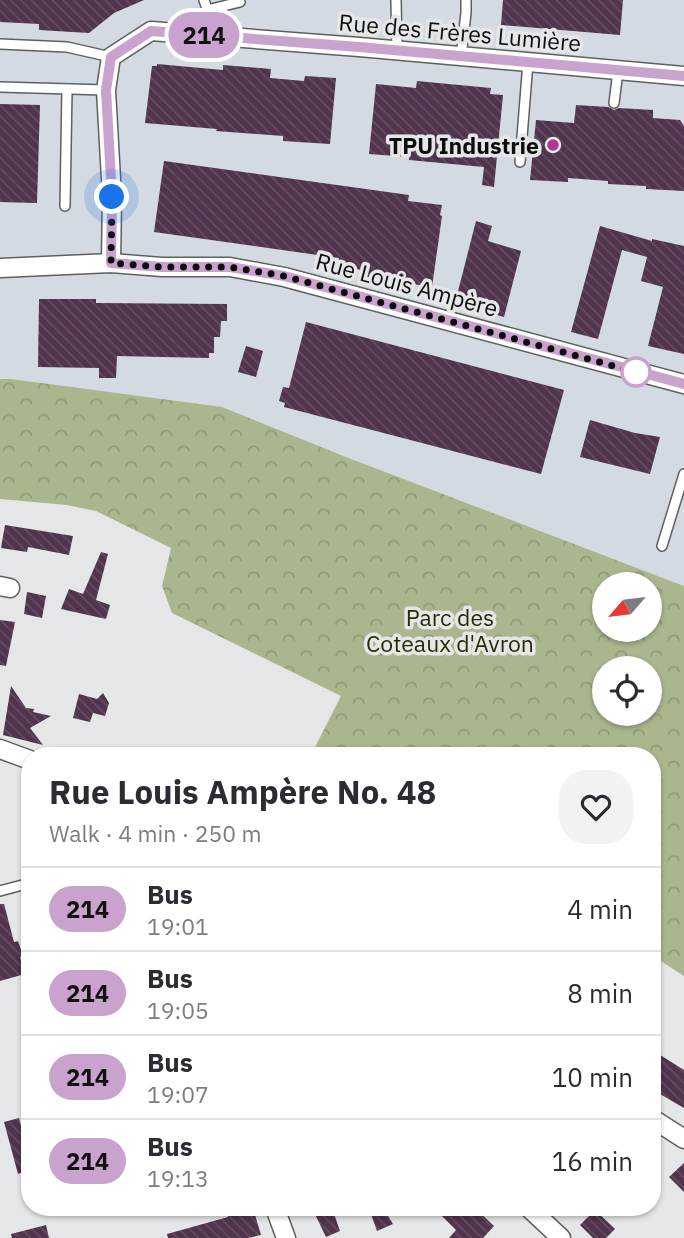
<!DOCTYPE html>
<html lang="en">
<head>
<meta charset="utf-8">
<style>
	body { margin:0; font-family:"IBM Plex Sans",sans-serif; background:#f2f2f3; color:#2b2b33; height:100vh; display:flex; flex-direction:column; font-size:26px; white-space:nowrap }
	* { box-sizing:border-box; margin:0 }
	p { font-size:23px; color:#7c7c81 }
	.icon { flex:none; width:38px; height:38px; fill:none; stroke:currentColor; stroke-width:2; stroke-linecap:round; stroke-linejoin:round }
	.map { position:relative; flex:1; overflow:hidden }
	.side { position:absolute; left:21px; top:747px; width:640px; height:469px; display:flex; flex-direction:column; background:#fff; border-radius:28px; box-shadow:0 2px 5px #0004 }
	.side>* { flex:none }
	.badge { padding:0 14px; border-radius:23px; font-size:24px; line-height:46px }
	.needle { width:46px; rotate:242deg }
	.buttons { position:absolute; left:592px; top:572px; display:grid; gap:14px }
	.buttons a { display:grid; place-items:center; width:70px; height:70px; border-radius:50%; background:#fff; box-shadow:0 2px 5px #0004; font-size:35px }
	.you { position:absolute; width:35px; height:35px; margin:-18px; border:5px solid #fff; border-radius:50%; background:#1a73e8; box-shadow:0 0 0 10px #1a73e833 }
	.map>.badge { position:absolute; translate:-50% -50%; box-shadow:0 0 0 4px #fff }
	.round { display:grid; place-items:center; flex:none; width:74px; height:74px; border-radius:28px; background:#f2f2f3 }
	.overview { display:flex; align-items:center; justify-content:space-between; height:119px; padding:0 28px }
	h1 { font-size:33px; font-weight:700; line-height:52px }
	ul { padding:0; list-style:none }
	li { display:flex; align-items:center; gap:21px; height:84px; padding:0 28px; border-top:2px solid #e1e1e2 }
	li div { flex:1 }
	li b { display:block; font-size:26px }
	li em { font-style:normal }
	li .badge { min-width:77px; font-weight:700; text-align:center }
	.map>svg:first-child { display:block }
	.built { fill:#d4dae1 }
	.forest { fill:url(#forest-crowns); fill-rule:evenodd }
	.building { fill:url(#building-back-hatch) }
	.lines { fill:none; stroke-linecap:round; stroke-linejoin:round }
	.service-casing { stroke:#5e5f60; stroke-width:12 }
	.minor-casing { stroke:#5e5f60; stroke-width:21 }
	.service { stroke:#fff; stroke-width:9 }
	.minor { stroke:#fff; stroke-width:18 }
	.line-casing { stroke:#fff; stroke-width:16 }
	.line { stroke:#c9a3cd; stroke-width:10 }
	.walk { stroke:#0d0e0e; stroke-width:7; stroke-dasharray:0 12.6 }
	.poi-dot { fill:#ad3891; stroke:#e5e6e7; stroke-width:2.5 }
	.stop-dot { fill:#fff; stroke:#c9a3cd; stroke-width:3.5 }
	.labels { text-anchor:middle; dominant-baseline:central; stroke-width:7; stroke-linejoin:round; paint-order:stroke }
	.street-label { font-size:23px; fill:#0d0e0e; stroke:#e5e6e7 }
	.poi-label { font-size:23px; font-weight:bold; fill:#0d0e0e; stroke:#e5e6e7; text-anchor:end }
	.park-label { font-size:23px; fill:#242f00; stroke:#e5e6e7 }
</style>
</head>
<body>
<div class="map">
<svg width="684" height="1238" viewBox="0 0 684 1238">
	<defs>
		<pattern id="forest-crowns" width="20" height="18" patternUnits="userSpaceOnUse" patternTransform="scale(1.75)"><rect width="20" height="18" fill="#a9b68e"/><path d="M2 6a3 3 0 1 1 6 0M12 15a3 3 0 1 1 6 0" fill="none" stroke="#909b79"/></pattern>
		<pattern id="building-back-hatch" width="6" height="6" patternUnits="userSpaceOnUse" patternTransform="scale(1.75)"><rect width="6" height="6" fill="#50334c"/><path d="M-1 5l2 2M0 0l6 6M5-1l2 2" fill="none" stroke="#644d61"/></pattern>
	</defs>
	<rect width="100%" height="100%" fill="#e5e6e7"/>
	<!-- built -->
	<path class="built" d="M0 0H684V586L346 457 222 408 11 379H0Z"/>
	<!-- forest -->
	<path class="forest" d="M0 379H11L222 407 346 457 684 586V976L653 956V756H317L312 753 341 696 172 613 162 586 171 548 96 511 67 505 0 499ZM604 584H649V630H604ZM604 668H649V714H604Z"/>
	<!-- building -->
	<g class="building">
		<path d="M0 0H144L114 13 89 33 39 30V24L0 22Z"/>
		<path d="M503 0H623L620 35 501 25Z"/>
		<path d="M157 64 223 70V65L271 69 270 78 304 81 305 76 336 78 330 144 283 141V136L216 131 217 129 145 123 152 66H157Z"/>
		<path d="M417 81 491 88 490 94 503 95 494 187 482 185 484 167 409 160V157L369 154 376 84 416 88Z"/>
		<path d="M0 104 40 105 37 203 0 202Z"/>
		<path d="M576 105 608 107 614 110 619 108 653 110V118L680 120 684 126V191L646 189V186L608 184V181L568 178V182L530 180 536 120 574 123Z"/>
		<path d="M164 161 409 195 408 201 442 205 440 215 442 216 432 287 367 277 368 271 338 266 339 258 154 232Z"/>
		<path d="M476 221 492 226 488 241 521 251 504 317 455 303Z"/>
		<path d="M600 226 652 241V239L684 246V354L648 346 663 287 641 281 647 257 622 250 598 339 571 332Z"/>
		<path d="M39 299H96V303L227 304V321H221L220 337H214V353H209V358L117 356 116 378H99V368L38 367Z"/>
		<path d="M306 322 564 390 541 474 284 407 285 403 279 401 283 387 289 388Z"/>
		<path d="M246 346 263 351 256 377 238 372Z"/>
		<path d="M590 420 635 433 660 437 650 474 580 457Z"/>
		<path d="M5 525 73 536 69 555 28 547 27 552 1 548Z"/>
		<path d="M101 552 108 554 96 600 110 605 106 619 61 609 69 589 83 594Z"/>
		<path d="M27 592 46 596 42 618 24 614Z"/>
		<path d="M0 620 15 622 6 666 0 665Z"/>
		<path d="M11 686 26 708 34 709 33 712 51 716 30 728 43 745 3 735Z"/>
		<path d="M103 693 109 703 105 716 93 713 90 722 73 718 79 694 97 699Z"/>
		<path d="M0 904H4L14 942 18 941 23 956 20 957 25 974 0 981Z"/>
		<path d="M657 1053 684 1070V1108L653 1090V1060Z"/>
		<path d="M19 1118 30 1162V1170L18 1174 4 1122Z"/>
		<path d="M684 1163V1192L669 1177Z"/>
		<path d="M226 1208H253L261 1235 248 1238H168L167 1234 228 1217Z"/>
		<path d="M312 1208H332L340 1231 326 1237Z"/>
		<path d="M434 1208H475L494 1226 483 1238H449L456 1230Z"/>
		<path d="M384 1209 393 1224 377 1231 371 1214Z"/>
		<path d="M595 1210 615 1229 606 1238H593L580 1225Z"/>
		<path d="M46 1225 49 1238H12L11 1234Z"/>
	</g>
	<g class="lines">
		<!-- service casing -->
		<g class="service-casing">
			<g id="service">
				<path d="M204 0 210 18 206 35"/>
				<path d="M396 0 397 50"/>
				<path d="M207 10 240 2"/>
				<path d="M0 44 67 47 111 57"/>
				<path d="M461 56 466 13V0"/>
				<path d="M0 87 106 90"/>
				<path d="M614 103 618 71"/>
				<path d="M520 162 528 62"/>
				<path d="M65 206 67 89"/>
				<path d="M662 546 684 474"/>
				<path d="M0 891 30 883"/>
			</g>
		</g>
		<!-- minor casing -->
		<g class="minor-casing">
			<g id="minor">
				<path d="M111 263 112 197 106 90 111 57 151 31 359 47 684 76"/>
				<path d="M0 268 111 263 162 267H230L284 277 684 384"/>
				<path d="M0 586 10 588"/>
				<path d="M0 749 30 760"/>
				<path d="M653 1119 684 1139"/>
				<path d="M275 1208 286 1238"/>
				<path d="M529 1208 561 1238"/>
			</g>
		</g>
		<!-- service -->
		<use href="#service" class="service"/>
		<!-- minor -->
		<use href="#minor" class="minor"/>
	</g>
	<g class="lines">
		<!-- line casing -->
		<g class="line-casing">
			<path id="line" d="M684 76 359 47 151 31 111 57 106 90 112 197 111 263 162 267H230L284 276 684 384"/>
		</g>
		<!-- line -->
		<use href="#line" class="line"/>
		<!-- walk -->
		<path class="walk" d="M112 197 111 263 162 267H230L284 276 636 372"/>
	</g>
	<!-- markers -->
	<circle class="poi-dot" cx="553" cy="145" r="7"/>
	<circle class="stop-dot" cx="636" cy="372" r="14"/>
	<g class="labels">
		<!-- street labels -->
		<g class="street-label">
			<text transform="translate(460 32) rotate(5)">Rue des Frères Lumière</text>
			<text transform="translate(407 284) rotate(15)">Rue Louis Ampère</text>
		</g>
		<!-- poi labels -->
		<g class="poi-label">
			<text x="539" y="145">TPU Industrie</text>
		</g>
		<!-- park labels -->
		<g class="park-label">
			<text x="450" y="617">Parc des<tspan x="450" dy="26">Coteaux d'Avron</tspan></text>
		</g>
	</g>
</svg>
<div class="buttons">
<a><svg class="needle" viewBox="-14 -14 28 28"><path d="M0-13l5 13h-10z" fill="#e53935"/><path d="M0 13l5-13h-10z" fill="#7c7c81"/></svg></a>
<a><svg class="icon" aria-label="locate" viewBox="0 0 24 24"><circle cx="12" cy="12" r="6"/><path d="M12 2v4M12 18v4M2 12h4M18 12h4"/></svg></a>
</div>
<div class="you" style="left:112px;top:197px"></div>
<b class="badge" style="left:204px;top:35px;background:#c9a3cd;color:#111">214</b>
<section class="side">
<div class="overview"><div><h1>Rue Louis Ampère No. 48</h1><p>Walk · 4 min · 250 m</p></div><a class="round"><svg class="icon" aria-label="heart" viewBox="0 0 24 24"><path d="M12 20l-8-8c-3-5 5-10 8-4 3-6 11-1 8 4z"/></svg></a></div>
<ul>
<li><span class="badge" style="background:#c9a3cd;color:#111">214</span><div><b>Bus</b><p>19:01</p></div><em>4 min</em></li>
<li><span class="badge" style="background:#c9a3cd;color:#111">214</span><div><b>Bus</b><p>19:05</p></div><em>8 min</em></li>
<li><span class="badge" style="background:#c9a3cd;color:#111">214</span><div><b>Bus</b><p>19:07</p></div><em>10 min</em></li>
<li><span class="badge" style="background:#c9a3cd;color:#111">214</span><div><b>Bus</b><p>19:13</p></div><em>16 min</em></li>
</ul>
</section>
</div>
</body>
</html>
